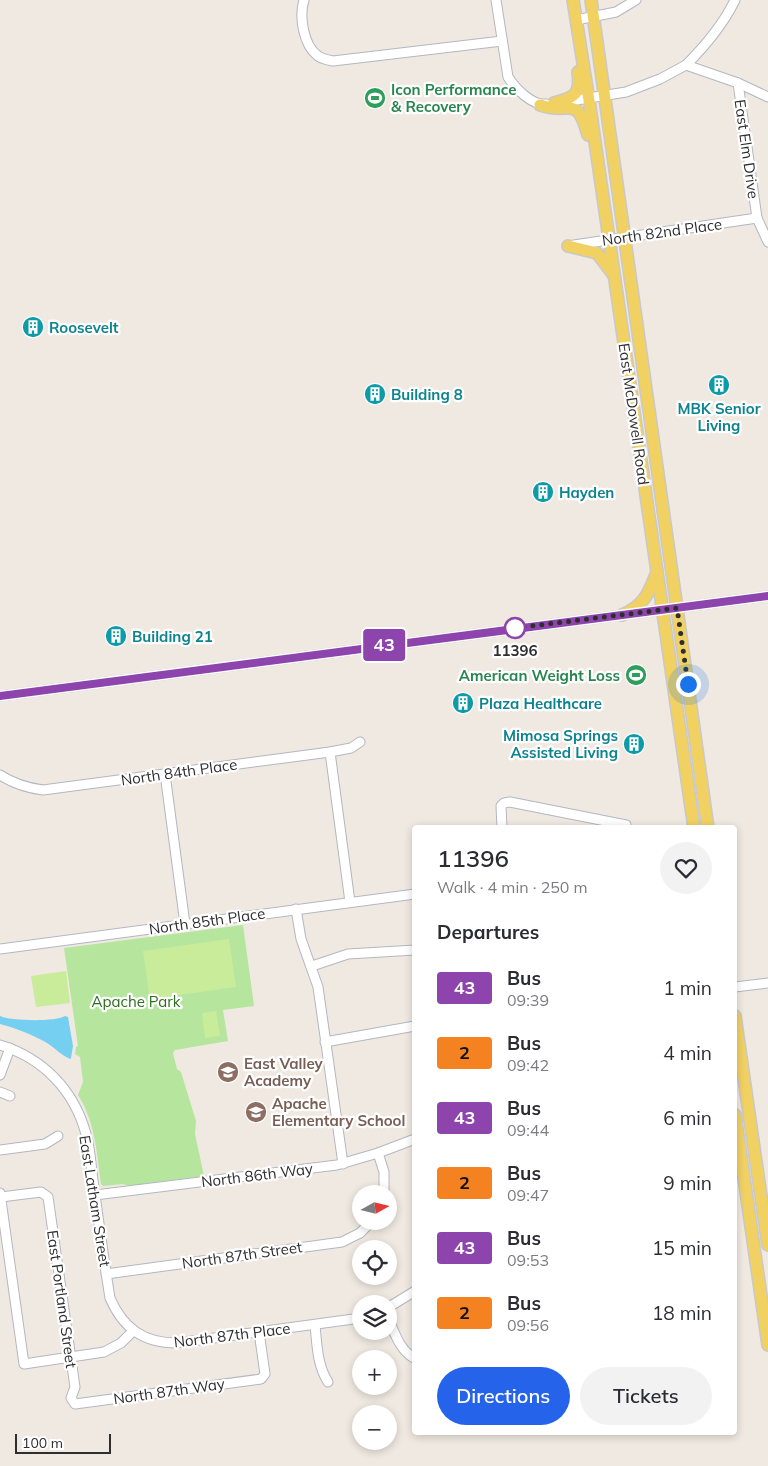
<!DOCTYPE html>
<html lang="en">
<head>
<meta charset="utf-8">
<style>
	body { margin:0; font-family:Mulish,sans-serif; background:#f2f2f3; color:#2b2b33; height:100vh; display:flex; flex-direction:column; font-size:19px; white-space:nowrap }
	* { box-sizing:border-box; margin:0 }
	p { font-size:16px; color:#7c7c81 }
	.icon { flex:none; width:28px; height:28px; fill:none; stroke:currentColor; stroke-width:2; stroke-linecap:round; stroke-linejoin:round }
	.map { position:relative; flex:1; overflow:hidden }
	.details { position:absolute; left:412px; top:825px; width:325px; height:610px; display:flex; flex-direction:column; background:#fff; border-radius:5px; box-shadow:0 2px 8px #0003 }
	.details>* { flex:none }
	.badge { padding:0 10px; border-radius:4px; font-size:18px; line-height:32px }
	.needle { width:32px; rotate:82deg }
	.tools { position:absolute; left:352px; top:1185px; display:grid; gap:10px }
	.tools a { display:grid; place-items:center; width:45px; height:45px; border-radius:50%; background:#fff; box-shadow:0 2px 8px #0003; font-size:25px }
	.scale { position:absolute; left:15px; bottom:12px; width:96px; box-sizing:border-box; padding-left:5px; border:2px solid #2e2e2e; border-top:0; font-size:14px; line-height:18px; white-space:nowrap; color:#2e2e2e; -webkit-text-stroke:4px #fff; paint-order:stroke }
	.you { position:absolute; width:25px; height:25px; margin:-12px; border:4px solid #fff; border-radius:50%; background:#1a73e8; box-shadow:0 0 0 8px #1a73e833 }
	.map>.badge { position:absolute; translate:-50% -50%; box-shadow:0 0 0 2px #fff }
	h2 { padding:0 25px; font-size:19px; line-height:45px }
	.round { display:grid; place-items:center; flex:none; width:52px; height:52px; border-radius:26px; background:#f2f2f3 }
	.head { display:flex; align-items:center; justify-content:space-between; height:85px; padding:0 25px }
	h1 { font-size:24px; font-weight:600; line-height:38px }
	.action { display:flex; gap:10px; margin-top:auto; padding:10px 25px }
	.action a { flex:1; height:58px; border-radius:30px; background:#2563eb; color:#fff; font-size:20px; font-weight:600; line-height:58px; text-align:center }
	.action a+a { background:#f2f2f3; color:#2b2b33 }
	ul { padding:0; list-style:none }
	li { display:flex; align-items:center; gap:15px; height:65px; padding:0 25px }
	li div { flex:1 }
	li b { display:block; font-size:19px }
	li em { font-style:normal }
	li .badge { min-width:55px; font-weight:700; text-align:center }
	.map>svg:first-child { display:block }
	.green { fill:#b6e59e }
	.pitch { fill:#c9ec9a }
	.water { fill:#75cff0 }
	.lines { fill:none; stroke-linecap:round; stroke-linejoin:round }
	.minor-casing { stroke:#b4b7c1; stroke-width:11 }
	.major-casing { stroke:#c9c9c9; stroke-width:14 }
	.minor { stroke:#fff; stroke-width:9 }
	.major { stroke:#f2d163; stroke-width:11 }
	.line-casing { stroke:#fff; stroke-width:11 }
	.line { stroke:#8e44ad; stroke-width:8 }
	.walk { stroke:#2e2e2e; stroke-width:5; stroke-dasharray:0 9 }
	.stop-dot { fill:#fff; stroke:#8e44ad; stroke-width:2.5 }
	.labels { text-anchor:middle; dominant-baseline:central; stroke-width:4.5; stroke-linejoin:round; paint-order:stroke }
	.leisure-label { font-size:15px; font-weight:bold; fill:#27864d; stroke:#fff; text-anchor:start }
	.street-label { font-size:15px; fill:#2e2e2e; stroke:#fff }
	.culture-label { font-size:15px; font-weight:bold; fill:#0d838f; stroke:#fff; text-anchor:start }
	.stop-label { font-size:15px; font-weight:bold; fill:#2e2e2e; stroke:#fff }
	.park-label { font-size:15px; fill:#2c6e1b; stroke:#fff }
	.education-label { font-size:15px; font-weight:bold; fill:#785e54; stroke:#fff; text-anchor:start }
</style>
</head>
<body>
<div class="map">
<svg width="768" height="1466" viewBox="0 0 768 1466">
	<rect width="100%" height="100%" fill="#efe9e1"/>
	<!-- green -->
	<path class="green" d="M243 925 254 1006 223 1010 228 1041 175 1050 173 1053 177 1069 181 1072 196 1121 195 1134 204 1176 129 1186 123 1184 103 1186 101 1184C97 1154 95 1121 78 1095L83 1082 80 1057 75 1054 76 1047 78 1046 64 948Z"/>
	<!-- pitch -->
	<g class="pitch">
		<path d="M229 939 236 987 150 999 143 951Z"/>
		<path d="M66 971 70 1003 36 1007 31 976Z"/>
		<path d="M216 1011 220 1036 205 1038 202 1013Z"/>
	</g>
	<!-- water -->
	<path class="water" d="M0 1016C10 1021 56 1022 65 1016L68 1017 73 1046 71 1058 70 1059C61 1055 55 1048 47 1043 33 1035 16 1028 0 1024Z"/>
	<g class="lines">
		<!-- minor casing -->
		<g class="minor-casing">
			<g id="minor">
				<path d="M304 0C299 16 303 45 318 56 322 59 328 60 333 61L502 41"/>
				<path d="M496 0 508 77C515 88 532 106 546 104"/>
				<path d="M576 20 616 12 636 0"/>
				<path d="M686 65C706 45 723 25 735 0"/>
				<path d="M738 83 757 218 768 242"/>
				<path d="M564 102 626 92 660 79 686 65 738 83 768 97"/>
				<path d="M574 245 757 218"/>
				<path d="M0 696 768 596"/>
				<path d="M330 752 350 902"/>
				<path d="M165 774 185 924"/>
				<path d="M0 775C14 784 27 788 43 790L330 752 351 748 360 742"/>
				<path d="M502 828 501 806 504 803 510 802 626 825V828"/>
				<path d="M296 909 301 939 318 987 343 1164"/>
				<path d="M0 949 415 894"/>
				<path d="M312 966 348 954 415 950"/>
				<path d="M735 987 768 983"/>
				<path d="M325 1042 415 1026"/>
				<path d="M0 1045C43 1058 74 1090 86 1134 91 1151 91 1170 94 1187 99 1224 104 1261 110 1298 123 1328 143 1343 177 1343L361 1318"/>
				<path d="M0 1075 10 1048"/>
				<path d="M0 1092 10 1096"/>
				<path d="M0 1150 45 1144 58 1136"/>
				<path d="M378 1153 384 1172V1194"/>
				<path d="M0 1193 24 1364 104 1352 121 1343 133 1331"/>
				<path d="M95 1195 337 1165 378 1153 415 1139"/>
				<path d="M1 1197 41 1192 48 1197 75 1387 71 1398 75 1404 261 1379 265 1374 259 1332"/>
				<path d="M106 1274 342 1242 360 1233 372 1221"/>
				<path d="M389 1307 415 1291"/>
				<path d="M389 1320C395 1334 400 1350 414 1358"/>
				<path d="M315 1325C317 1344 317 1365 328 1382"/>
			</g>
		</g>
		<!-- major casing -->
		<g class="major-casing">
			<g id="major">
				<path d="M573 0 590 107 694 828"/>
				<path d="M591 0 708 828"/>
				<path d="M554 103C575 97 581 95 578 72"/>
				<path d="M540 105C570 116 576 92 588 135"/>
				<path d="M568 246 597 253 613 274"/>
				<path d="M622 615C644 606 649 593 657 572"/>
				<path d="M735 1016 768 1245"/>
				<path d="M735 1115 768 1345"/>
			</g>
		</g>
		<!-- minor -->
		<use href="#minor" class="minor"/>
		<!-- major -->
		<use href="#major" class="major"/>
	</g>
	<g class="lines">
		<!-- line casing -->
		<g class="line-casing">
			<path id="line" d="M0 696 768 596"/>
		</g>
		<!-- line -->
		<use href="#line" class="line"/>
		<!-- walk -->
		<path class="walk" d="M515 628 677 608 688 684"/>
	</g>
	<!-- icons -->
	<defs>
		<g id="stadium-disc" transform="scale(1.125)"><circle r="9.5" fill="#2e9e5b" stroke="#fff"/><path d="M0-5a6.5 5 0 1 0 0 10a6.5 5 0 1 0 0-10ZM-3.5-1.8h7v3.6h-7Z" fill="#fff"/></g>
		<g id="building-disc" transform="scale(1.125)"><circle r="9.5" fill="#0f9aa8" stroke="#fff"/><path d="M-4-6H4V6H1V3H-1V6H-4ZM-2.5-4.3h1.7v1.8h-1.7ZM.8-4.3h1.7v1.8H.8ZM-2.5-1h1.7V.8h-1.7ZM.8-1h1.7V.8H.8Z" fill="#fff"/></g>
		<g id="school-disc" transform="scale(1.125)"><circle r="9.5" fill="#8d6e63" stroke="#fff"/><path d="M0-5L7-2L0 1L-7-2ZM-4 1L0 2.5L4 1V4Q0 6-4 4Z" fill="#fff"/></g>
	</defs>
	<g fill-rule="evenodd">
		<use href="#stadium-disc" x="375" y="98"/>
		<use href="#building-disc" x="33" y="327"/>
		<use href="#building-disc" x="719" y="385"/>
		<use href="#building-disc" x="375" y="394"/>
		<use href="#building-disc" x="543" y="492"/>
		<use href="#building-disc" x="116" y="636"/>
		<use href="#stadium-disc" x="636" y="675"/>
		<use href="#building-disc" x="463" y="703"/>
		<use href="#building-disc" x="634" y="744"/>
		<use href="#school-disc" x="228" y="1072"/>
		<use href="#school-disc" x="256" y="1112"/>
	</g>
	<!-- markers -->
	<circle class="stop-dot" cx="515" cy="628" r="10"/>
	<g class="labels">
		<!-- leisure labels -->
		<g class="leisure-label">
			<text x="391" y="89">Icon Performance<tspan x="391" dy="17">&amp; Recovery</tspan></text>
			<text x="620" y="675" text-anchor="end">American Weight Loss</text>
		</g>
		<!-- street labels -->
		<g class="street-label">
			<text transform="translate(747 149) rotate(82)">East Elm Drive</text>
			<text transform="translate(662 232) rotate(-8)">North 82nd Place</text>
			<text transform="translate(634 414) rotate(82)">East McDowell Road</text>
			<text transform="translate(179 772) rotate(-8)">North 84th Place</text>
			<text transform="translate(207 921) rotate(-8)">North 85th Place</text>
			<text transform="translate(257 1175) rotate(-7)">North 86th Way</text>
			<text transform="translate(95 1201) rotate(81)">East Latham Street</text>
			<text transform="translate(242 1255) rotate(-8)">North 87th Street</text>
			<text transform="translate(62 1299) rotate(82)">East Portland Street</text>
			<text transform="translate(232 1335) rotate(-7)">North 87th Place</text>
			<text transform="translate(169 1391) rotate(-8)">North 87th Way</text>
		</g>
		<!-- culture labels -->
		<g class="culture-label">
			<text x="49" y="327">Roosevelt</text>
			<text x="391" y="394">Building 8</text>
			<text x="719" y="408" text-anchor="middle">MBK Senior<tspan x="719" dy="17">Living</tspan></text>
			<text x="559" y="492">Hayden</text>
			<text x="132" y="636">Building 21</text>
			<text x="479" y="703">Plaza Healthcare</text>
			<text x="618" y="735" text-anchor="end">Mimosa Springs<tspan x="618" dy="17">Assisted Living</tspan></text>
		</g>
		<!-- stop labels -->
		<g class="stop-label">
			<text x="515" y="650">11396</text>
		</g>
		<!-- park labels -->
		<g class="park-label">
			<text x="136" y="1001">Apache Park</text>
		</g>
		<!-- education labels -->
		<g class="education-label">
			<text x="244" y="1063">East Valley<tspan x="244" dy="17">Academy</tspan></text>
			<text x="272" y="1103">Apache<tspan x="272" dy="17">Elementary School</tspan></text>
		</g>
	</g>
</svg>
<div class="tools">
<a><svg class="needle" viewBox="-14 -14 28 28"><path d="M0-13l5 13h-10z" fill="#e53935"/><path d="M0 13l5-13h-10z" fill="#7c7c81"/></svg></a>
<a><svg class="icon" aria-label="locate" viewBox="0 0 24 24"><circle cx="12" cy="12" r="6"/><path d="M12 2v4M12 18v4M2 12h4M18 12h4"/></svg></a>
<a><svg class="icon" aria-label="layers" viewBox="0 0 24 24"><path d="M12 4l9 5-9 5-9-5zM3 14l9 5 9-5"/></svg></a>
<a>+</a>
<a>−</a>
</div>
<div class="scale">100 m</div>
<div class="you" style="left:688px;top:684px"></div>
<b class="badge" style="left:384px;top:645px;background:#8e44ad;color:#fff">43</b>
<section class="details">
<div class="head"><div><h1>11396</h1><p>Walk · 4 min · 250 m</p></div><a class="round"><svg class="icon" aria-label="heart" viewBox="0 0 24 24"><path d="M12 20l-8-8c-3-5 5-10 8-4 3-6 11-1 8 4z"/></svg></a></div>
<h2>Departures</h2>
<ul>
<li><span class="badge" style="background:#8e44ad;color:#fff">43</span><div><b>Bus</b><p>09:39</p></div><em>1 min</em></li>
<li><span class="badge" style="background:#f58220;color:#111">2</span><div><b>Bus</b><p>09:42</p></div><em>4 min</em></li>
<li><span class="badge" style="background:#8e44ad;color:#fff">43</span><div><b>Bus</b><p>09:44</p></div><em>6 min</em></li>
<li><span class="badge" style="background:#f58220;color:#111">2</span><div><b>Bus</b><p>09:47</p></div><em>9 min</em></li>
<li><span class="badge" style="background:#8e44ad;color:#fff">43</span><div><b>Bus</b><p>09:53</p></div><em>15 min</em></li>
<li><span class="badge" style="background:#f58220;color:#111">2</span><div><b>Bus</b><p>09:56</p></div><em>18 min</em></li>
</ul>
<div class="action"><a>Directions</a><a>Tickets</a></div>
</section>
</div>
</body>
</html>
